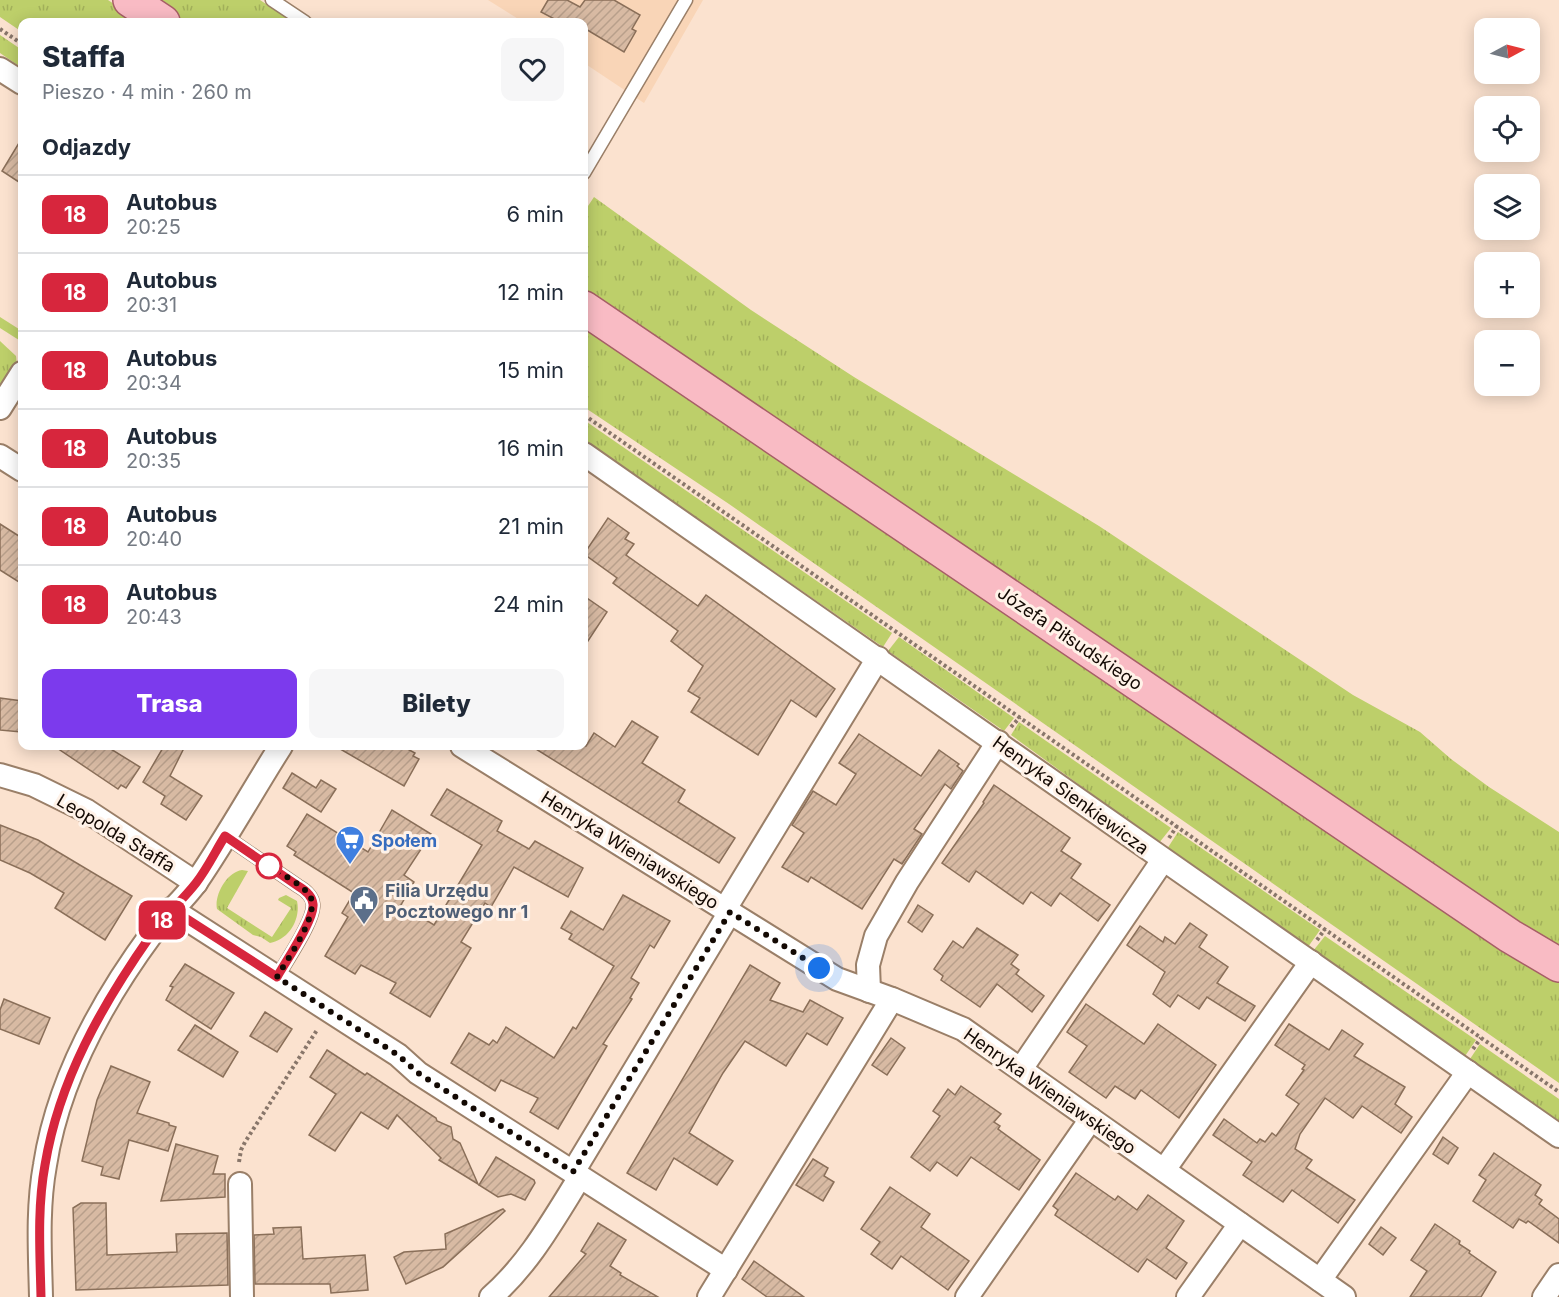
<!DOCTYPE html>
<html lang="pl">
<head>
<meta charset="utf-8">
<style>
	body { margin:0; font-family:Inter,sans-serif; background:#f6f6f7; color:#1f2937; height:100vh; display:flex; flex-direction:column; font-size:22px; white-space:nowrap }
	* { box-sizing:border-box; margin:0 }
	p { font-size:20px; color:#747a83 }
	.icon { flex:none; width:33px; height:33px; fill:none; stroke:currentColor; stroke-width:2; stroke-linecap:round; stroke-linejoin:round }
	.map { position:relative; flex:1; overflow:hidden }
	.details { position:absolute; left:18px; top:18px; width:570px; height:732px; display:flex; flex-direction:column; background:#fff; border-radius:12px; box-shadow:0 3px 15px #0003 }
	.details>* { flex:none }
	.badge { padding:0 12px; border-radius:9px; font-size:21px; line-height:39px }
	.needle { width:39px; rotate:83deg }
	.fabs { position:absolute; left:1474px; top:18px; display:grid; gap:12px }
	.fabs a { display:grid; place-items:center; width:66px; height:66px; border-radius:12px; background:#fff; box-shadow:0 3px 15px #0003; font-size:30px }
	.you { position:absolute; width:30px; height:30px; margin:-15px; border:4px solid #fff; border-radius:50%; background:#1a73e8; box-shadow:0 0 0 9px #1a73e833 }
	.map>.badge { position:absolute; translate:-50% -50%; box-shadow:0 0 0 3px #fff }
	h2 { padding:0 24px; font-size:22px; line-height:54px }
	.round { display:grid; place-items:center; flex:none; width:63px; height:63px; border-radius:12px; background:#f6f6f7 }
	.overview { display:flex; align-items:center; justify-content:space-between; height:102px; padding:0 24px }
	h1 { font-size:28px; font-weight:800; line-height:45px }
	.cta { display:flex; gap:12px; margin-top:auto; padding:12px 24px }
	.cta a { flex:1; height:69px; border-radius:12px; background:#7c3aed; color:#fff; font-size:24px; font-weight:800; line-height:69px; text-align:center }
	.cta a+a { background:#f6f6f7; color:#1f2937 }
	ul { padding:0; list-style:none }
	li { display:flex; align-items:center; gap:18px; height:78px; padding:0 24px; border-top:2px solid #e0e1e3 }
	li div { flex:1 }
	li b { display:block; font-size:22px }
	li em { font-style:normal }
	li .badge { min-width:66px; font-weight:700; text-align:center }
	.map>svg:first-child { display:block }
	.built { fill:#f9d5b7 }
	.grass { fill:url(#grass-tufts) }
	.building { fill:url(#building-hatch); stroke:#8a6f59; stroke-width:1.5 }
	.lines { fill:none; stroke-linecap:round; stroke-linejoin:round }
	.service-casing { stroke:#9a7f68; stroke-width:15 }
	.minor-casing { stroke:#9a7f68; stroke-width:26 }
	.primary-casing { stroke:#a65f66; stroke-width:36 }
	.path { stroke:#88766a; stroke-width:4; stroke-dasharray:3 3; stroke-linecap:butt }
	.service { stroke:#fff; stroke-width:12 }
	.minor { stroke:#fff; stroke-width:22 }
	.primary { stroke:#f9bbc4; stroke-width:33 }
	.line-casing { stroke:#fff; stroke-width:14 }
	.line { stroke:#d7263d; stroke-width:9 }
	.walk { stroke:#130903; stroke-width:6; stroke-dasharray:0 10.8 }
	.stop-dot { fill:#fff; stroke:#d7263d; stroke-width:3 }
	.labels { text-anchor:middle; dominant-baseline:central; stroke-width:6; stroke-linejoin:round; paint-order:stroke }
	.street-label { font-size:18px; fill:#130903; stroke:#fff2e8 }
	.shop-label { font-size:18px; font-weight:bold; fill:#366cbe; stroke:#fff2e8; text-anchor:start }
	.service-label { font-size:18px; font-weight:bold; fill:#4e5e75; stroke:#fff2e8; text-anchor:start }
</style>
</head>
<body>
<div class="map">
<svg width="1559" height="1297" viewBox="0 0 1559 1297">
	<defs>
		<pattern id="grass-tufts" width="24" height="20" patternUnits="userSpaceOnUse" patternTransform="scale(1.5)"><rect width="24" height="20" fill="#bdcf6a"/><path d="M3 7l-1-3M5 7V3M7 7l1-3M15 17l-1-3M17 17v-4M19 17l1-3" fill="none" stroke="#a2b05a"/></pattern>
		<pattern id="building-hatch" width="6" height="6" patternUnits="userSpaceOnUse" patternTransform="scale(1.5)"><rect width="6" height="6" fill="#d8baa3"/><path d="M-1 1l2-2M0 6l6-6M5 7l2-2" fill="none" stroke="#b89f8b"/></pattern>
	</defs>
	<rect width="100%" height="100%" fill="#fbe2cf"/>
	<!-- built -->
	<path class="built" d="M488 0H703L644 103 584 63V22H523Z"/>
	<!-- grass -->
	<g class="grass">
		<path d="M0 0H108L141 22H22V32L0 17Z"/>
		<path d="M150 0H260L293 22H183Z"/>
		<path d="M0 35 22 50V68L0 53Z"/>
		<path d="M594 197 751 310 854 377 1099 526 1353 695 1420 732 1451 759 1489 787 1559 832V949L584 294V212Z"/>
		<path d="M0 317 22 331V342L0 328Z"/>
		<path d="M584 323 1540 972 1559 982V1083L729 504 584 407Z"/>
		<path d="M0 341 16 356 17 365 6 383 0 386Z"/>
		<path d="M584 420 892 633 883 647 584 440Z"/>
		<path d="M899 637 1014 718 1004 731 888 651Z"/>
		<path d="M1019 722 1171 828 1159 843 1011 735Z"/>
		<path d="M1178 832 1320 930 1308 947 1167 849Z"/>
		<path d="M242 870 248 871 227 908 272 937 291 908 278 900 279 898 286 895 297 901C301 919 289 940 270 943L261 937 253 935 217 909C214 895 227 872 242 870Z"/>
		<path d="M1325 936 1476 1040 1463 1059 1313 951Z"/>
		<path d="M1480 1044 1559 1099V1127L1468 1062Z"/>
	</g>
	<!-- building -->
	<g class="building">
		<path d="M548 0H567L580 7 585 0H614L640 15 632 29 636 31 624 52 584 28V22H560L541 12Z"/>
		<path d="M22 138V184L2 171Z"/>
		<path d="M608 518 629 533 625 539 634 544 626 555 698 606 706 595 835 689 816 717 791 700 758 755 691 712 700 698 688 691 703 666 671 641 678 631 613 583 617 578 584 554Z"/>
		<path d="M0 524 22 538V584L0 570Z"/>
		<path d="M584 596 607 612 584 647Z"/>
		<path d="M0 698 22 701 21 732 0 730Z"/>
		<path d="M632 721 658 737 642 763 685 790 678 802 735 838 719 863 531 746H586L594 733 615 747Z"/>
		<path d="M859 734 921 776 939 750 959 764 957 766 963 771 951 789 945 784 914 829 922 834 902 864 894 859 862 909 811 877 808 882 782 867 804 833 792 825 813 791 836 805 856 774 839 763Z"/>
		<path d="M54 746H106L140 767 126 788 121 785 118 789Z"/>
		<path d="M164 746H185L170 776 202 796 186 820 161 804 165 796 143 782Z"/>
		<path d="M335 746H402L415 753 413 756 419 759 404 786Z"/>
		<path d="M292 773 316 788 321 780 336 789 321 812 283 788Z"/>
		<path d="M994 785 1070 838 1061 851 1081 864 1071 878 1110 905 1098 921 1060 893 1051 906 1031 892 1023 904 976 871 969 882 942 863 984 803 983 802Z"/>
		<path d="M447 789 502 821 497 831 529 849 535 841 583 868 568 897 514 867 491 907 485 903 461 942 471 948 430 1017 390 993 396 983 361 965 355 974 325 956 348 917 342 913 354 893 294 855 296 852 287 846 307 814 368 852 392 810 431 834 404 875 414 882 401 905 434 925 482 845 431 815Z"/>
		<path d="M0 825 38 840 132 896 105 940 55 908 64 893 30 873 0 860Z"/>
		<path d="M623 895 670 921 654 948 650 945 631 978 639 983 630 998 632 999 603 1044 607 1046 558 1129 530 1112 538 1098 501 1080 495 1091 451 1063 469 1033 489 1045 493 1040 497 1043 506 1027 554 1058 573 1027 576 1029 614 966 569 939 572 934 561 928 571 911 603 930Z"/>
		<path d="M918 905 933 915 922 932 908 922Z"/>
		<path d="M1190 923 1207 935 1199 947 1228 967 1217 983 1255 1006 1245 1021 1207 997 1199 1009 1178 995 1170 1007 1153 994 1165 972 1127 945 1140 926 1163 942 1165 937 1175 944Z"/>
		<path d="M977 928 1018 955 1011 964 1019 970 1016 974 1044 996 1032 1012 997 984 980 1007 941 980 943 976 934 969 953 941 963 948Z"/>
		<path d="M185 964 234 993 211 1029 166 1000 173 987 170 986Z"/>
		<path d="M750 965 780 983 770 1000 803 1012 810 1000 843 1018 827 1045 807 1033 786 1066 745 1041 723 1073 689 1133 733 1161 717 1185 674 1158 656 1190 627 1173Z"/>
		<path d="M4 999 50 1018 39 1044 0 1029V1010Z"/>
		<path d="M1086 1004 1144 1044 1158 1024 1216 1065 1179 1118 1141 1090 1135 1099 1115 1086 1106 1098 1069 1072 1087 1046 1067 1032Z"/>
		<path d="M265 1012 292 1029 277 1052 250 1036Z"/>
		<path d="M1289 1024 1329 1050 1342 1030 1363 1044 1354 1056 1405 1087 1395 1104 1412 1117 1401 1133 1362 1106 1353 1118 1325 1098 1300 1134 1295 1149 1312 1160 1306 1168 1355 1200 1338 1223 1292 1190 1283 1202 1243 1175 1252 1162 1213 1135 1224 1119 1257 1143 1260 1139 1265 1142 1272 1133 1276 1136 1299 1104 1286 1095 1304 1070 1302 1069 1305 1065 1275 1045Z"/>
		<path d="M195 1025 238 1052 223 1077 178 1050Z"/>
		<path d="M891 1038 905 1048 887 1075 872 1065Z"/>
		<path d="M327 1050 365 1075 367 1073 436 1118 437 1121 451 1127 453 1139 460 1143 478 1184 439 1160 441 1158 397 1115 388 1129 361 1112 335 1151 309 1135 336 1094 310 1077Z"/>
		<path d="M111 1066 150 1082 137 1113 169 1123V1125L176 1127 168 1151 129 1140 119 1179 101 1175 103 1167 82 1161 97 1100Z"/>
		<path d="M961 1086 1001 1114 994 1122 1000 1126 998 1129 1040 1160 1019 1190 971 1157 957 1176 937 1162 930 1171 911 1157 940 1116 933 1111 948 1089 955 1095Z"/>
		<path d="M1443 1137 1458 1148 1448 1164 1433 1154Z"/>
		<path d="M176 1144 218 1156 213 1174H225V1197L161 1201Z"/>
		<path d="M1494 1153 1541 1185 1535 1195 1542 1200 1539 1204 1559 1219V1243L1528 1221 1526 1223 1519 1219 1513 1228 1473 1201 1486 1180 1479 1175Z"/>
		<path d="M496 1157 534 1180 535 1183 525 1200 511 1194 498 1197 479 1185Z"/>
		<path d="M813 1159 828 1168 824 1176 834 1182 823 1201 796 1185Z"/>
		<path d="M1076 1173 1115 1200 1118 1196 1137 1210 1148 1195 1184 1221 1166 1248 1187 1263 1176 1279 1147 1259 1138 1272 1055 1215 1058 1210 1053 1206Z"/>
		<path d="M890 1187 930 1214 921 1227 969 1261 948 1290 901 1256 892 1269 871 1254 880 1242 861 1229Z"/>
		<path d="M81 1203H106L107 1255 177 1252 176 1234 227 1233 228 1285 76 1290 73 1208Z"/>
		<path d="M503 1209 505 1211 443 1267 406 1284 394 1257 404 1252 446 1249 445 1234Z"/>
		<path d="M598 1223 626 1240 610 1266 621 1273 620 1275 658 1297H549L586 1254 581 1251Z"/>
		<path d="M1435 1224 1460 1241 1459 1244 1470 1251 1469 1253 1496 1272 1481 1297H1410L1427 1271 1411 1260Z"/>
		<path d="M301 1227 303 1259 365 1255 368 1290 331 1293 330 1284H255L254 1235 274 1234 273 1228Z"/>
		<path d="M1381 1227 1396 1238 1383 1255 1369 1244Z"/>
		<path d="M754 1261 804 1297H767L742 1279Z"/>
	</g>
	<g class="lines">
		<!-- service casing -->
		<g class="service-casing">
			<g id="service">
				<path d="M272 0 305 22"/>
				<path d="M584 173 686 0"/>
				<path d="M225 836 298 886C305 890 312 895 313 904 315 919 286 962 277 977"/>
			</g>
		</g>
		<!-- minor casing -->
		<g class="minor-casing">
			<g id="minor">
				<path d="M0 69 22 83"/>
				<path d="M0 408 22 373"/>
				<path d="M584 454 1559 1136"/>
				<path d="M0 456 22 470"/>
				<path d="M462 746 837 979 892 999 963 1029 1344 1297"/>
				<path d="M0 775 34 785 87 811 196 883"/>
				<path d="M171 909 398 1055 418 1073 726 1270"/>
				<path d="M725 909 878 658"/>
				<path d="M869 991 868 965 876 936 907 882 998 742"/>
				<path d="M1021 1069 1163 860"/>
				<path d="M1164 1170 1311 962"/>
				<path d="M573 1172 730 912"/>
				<path d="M240 1184 242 1297"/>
				<path d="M1320 1280 1468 1072"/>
				<path d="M41 1297C40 1253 37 1209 45 1165 58 1080 102 1001 153 932 166 914 185 899 197 881 227 837 253 790 281 746"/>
				<path d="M491 1297C529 1264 553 1220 580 1177"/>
				<path d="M709 1297 892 999"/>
				<path d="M967 1297 1091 1119"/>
				<path d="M1188 1297 1240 1224"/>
				<path d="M1544 1297 1559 1275"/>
			</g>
		</g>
		<!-- primary casing -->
		<g class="primary-casing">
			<g id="primary">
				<path d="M130 0 163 22"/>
				<path d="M584 308 1510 936 1559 965"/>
			</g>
		</g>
		<!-- path -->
		<g class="path">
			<path d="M0 29 22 44"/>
			<path d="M584 415 1559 1092"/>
			<path d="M1011 727 1020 717"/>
			<path d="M1169 838 1177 826"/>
			<path d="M1317 940 1325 929"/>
			<path d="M1473 1049 1481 1038"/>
			<path d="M239 1162 241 1150 245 1142 317 1030"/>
		</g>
		<!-- service -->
		<use href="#service" class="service"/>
		<!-- minor -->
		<use href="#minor" class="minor"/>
		<!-- primary -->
		<use href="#primary" class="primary"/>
	</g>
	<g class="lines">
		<!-- line casing -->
		<g class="line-casing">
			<path id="line" d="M41 1297C40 1253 37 1208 45 1165 59 1080 102 1005 151 935 164 916 182 901 196 883 207 869 215 852 225 836L298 886C305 890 312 895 313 904 315 919 286 961 277 977L187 919"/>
		</g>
		<!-- line -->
		<use href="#line" class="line"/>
		<!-- walk -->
		<path class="walk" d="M269 866C281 874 298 882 308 893 324 910 287 959 277 977L398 1055 418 1073 573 1172 730 912 819 968"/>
	</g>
	<!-- icons -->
	<defs>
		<g id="supermarket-pin" transform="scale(1.5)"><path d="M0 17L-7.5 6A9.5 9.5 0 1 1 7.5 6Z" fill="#3f7fe0" stroke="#fff2e8"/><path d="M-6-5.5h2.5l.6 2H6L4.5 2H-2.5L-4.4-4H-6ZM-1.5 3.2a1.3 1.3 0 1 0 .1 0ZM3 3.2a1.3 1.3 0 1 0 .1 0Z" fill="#fff"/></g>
		<g id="civic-pin" transform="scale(1.5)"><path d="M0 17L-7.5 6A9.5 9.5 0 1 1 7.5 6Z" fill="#5c6f8a" stroke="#fff2e8"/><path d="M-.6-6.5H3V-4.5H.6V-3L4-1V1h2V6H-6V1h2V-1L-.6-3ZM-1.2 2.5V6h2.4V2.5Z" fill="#fff"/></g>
	</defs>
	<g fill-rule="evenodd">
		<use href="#supermarket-pin" x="350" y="840"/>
		<use href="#civic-pin" x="364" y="900"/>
	</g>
	<!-- markers -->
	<circle class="stop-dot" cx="269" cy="866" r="12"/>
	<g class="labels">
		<!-- street labels -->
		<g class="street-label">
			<text transform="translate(1070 638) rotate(34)">Józefa Piłsudskiego</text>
			<text transform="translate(1071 795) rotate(36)">Henryka Sienkiewicza</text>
			<text transform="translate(116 833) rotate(31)">Leopolda Staffa</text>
			<text transform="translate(630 850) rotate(32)">Henryka Wieniawskiego</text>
			<text transform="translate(1050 1091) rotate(35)">Henryka Wieniawskiego</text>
		</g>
		<!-- shop labels -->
		<g class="shop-label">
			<text x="371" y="840">Społem</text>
		</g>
		<!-- service labels -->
		<g class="service-label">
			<text x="385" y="890">Filia Urzędu<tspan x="385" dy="21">Pocztowego nr 1</tspan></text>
		</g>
	</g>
</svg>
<div class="fabs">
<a><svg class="needle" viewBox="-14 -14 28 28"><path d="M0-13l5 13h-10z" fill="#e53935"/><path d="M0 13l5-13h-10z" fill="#747a83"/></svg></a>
<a><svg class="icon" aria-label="locate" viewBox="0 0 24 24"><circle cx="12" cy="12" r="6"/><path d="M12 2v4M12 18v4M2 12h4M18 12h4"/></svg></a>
<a><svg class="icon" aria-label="layers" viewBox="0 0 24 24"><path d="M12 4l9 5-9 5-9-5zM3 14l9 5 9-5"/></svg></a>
<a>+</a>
<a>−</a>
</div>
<div class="you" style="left:819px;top:968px"></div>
<b class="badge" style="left:162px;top:920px;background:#d7263d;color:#fff">18</b>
<section class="details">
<div class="overview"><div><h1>Staffa</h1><p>Pieszo · 4 min · 260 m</p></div><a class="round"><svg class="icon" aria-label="heart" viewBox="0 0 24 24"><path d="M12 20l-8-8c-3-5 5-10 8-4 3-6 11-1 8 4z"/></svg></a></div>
<h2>Odjazdy</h2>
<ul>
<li><span class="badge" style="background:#d7263d;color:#fff">18</span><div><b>Autobus</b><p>20:25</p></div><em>6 min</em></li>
<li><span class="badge" style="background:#d7263d;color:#fff">18</span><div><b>Autobus</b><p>20:31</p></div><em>12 min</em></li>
<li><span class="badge" style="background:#d7263d;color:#fff">18</span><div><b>Autobus</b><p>20:34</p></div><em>15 min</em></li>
<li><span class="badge" style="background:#d7263d;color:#fff">18</span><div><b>Autobus</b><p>20:35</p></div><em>16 min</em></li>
<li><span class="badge" style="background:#d7263d;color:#fff">18</span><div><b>Autobus</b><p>20:40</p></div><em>21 min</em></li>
<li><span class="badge" style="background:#d7263d;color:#fff">18</span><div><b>Autobus</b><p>20:43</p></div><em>24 min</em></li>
</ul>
<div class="cta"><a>Trasa</a><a>Bilety</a></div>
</section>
</div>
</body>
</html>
